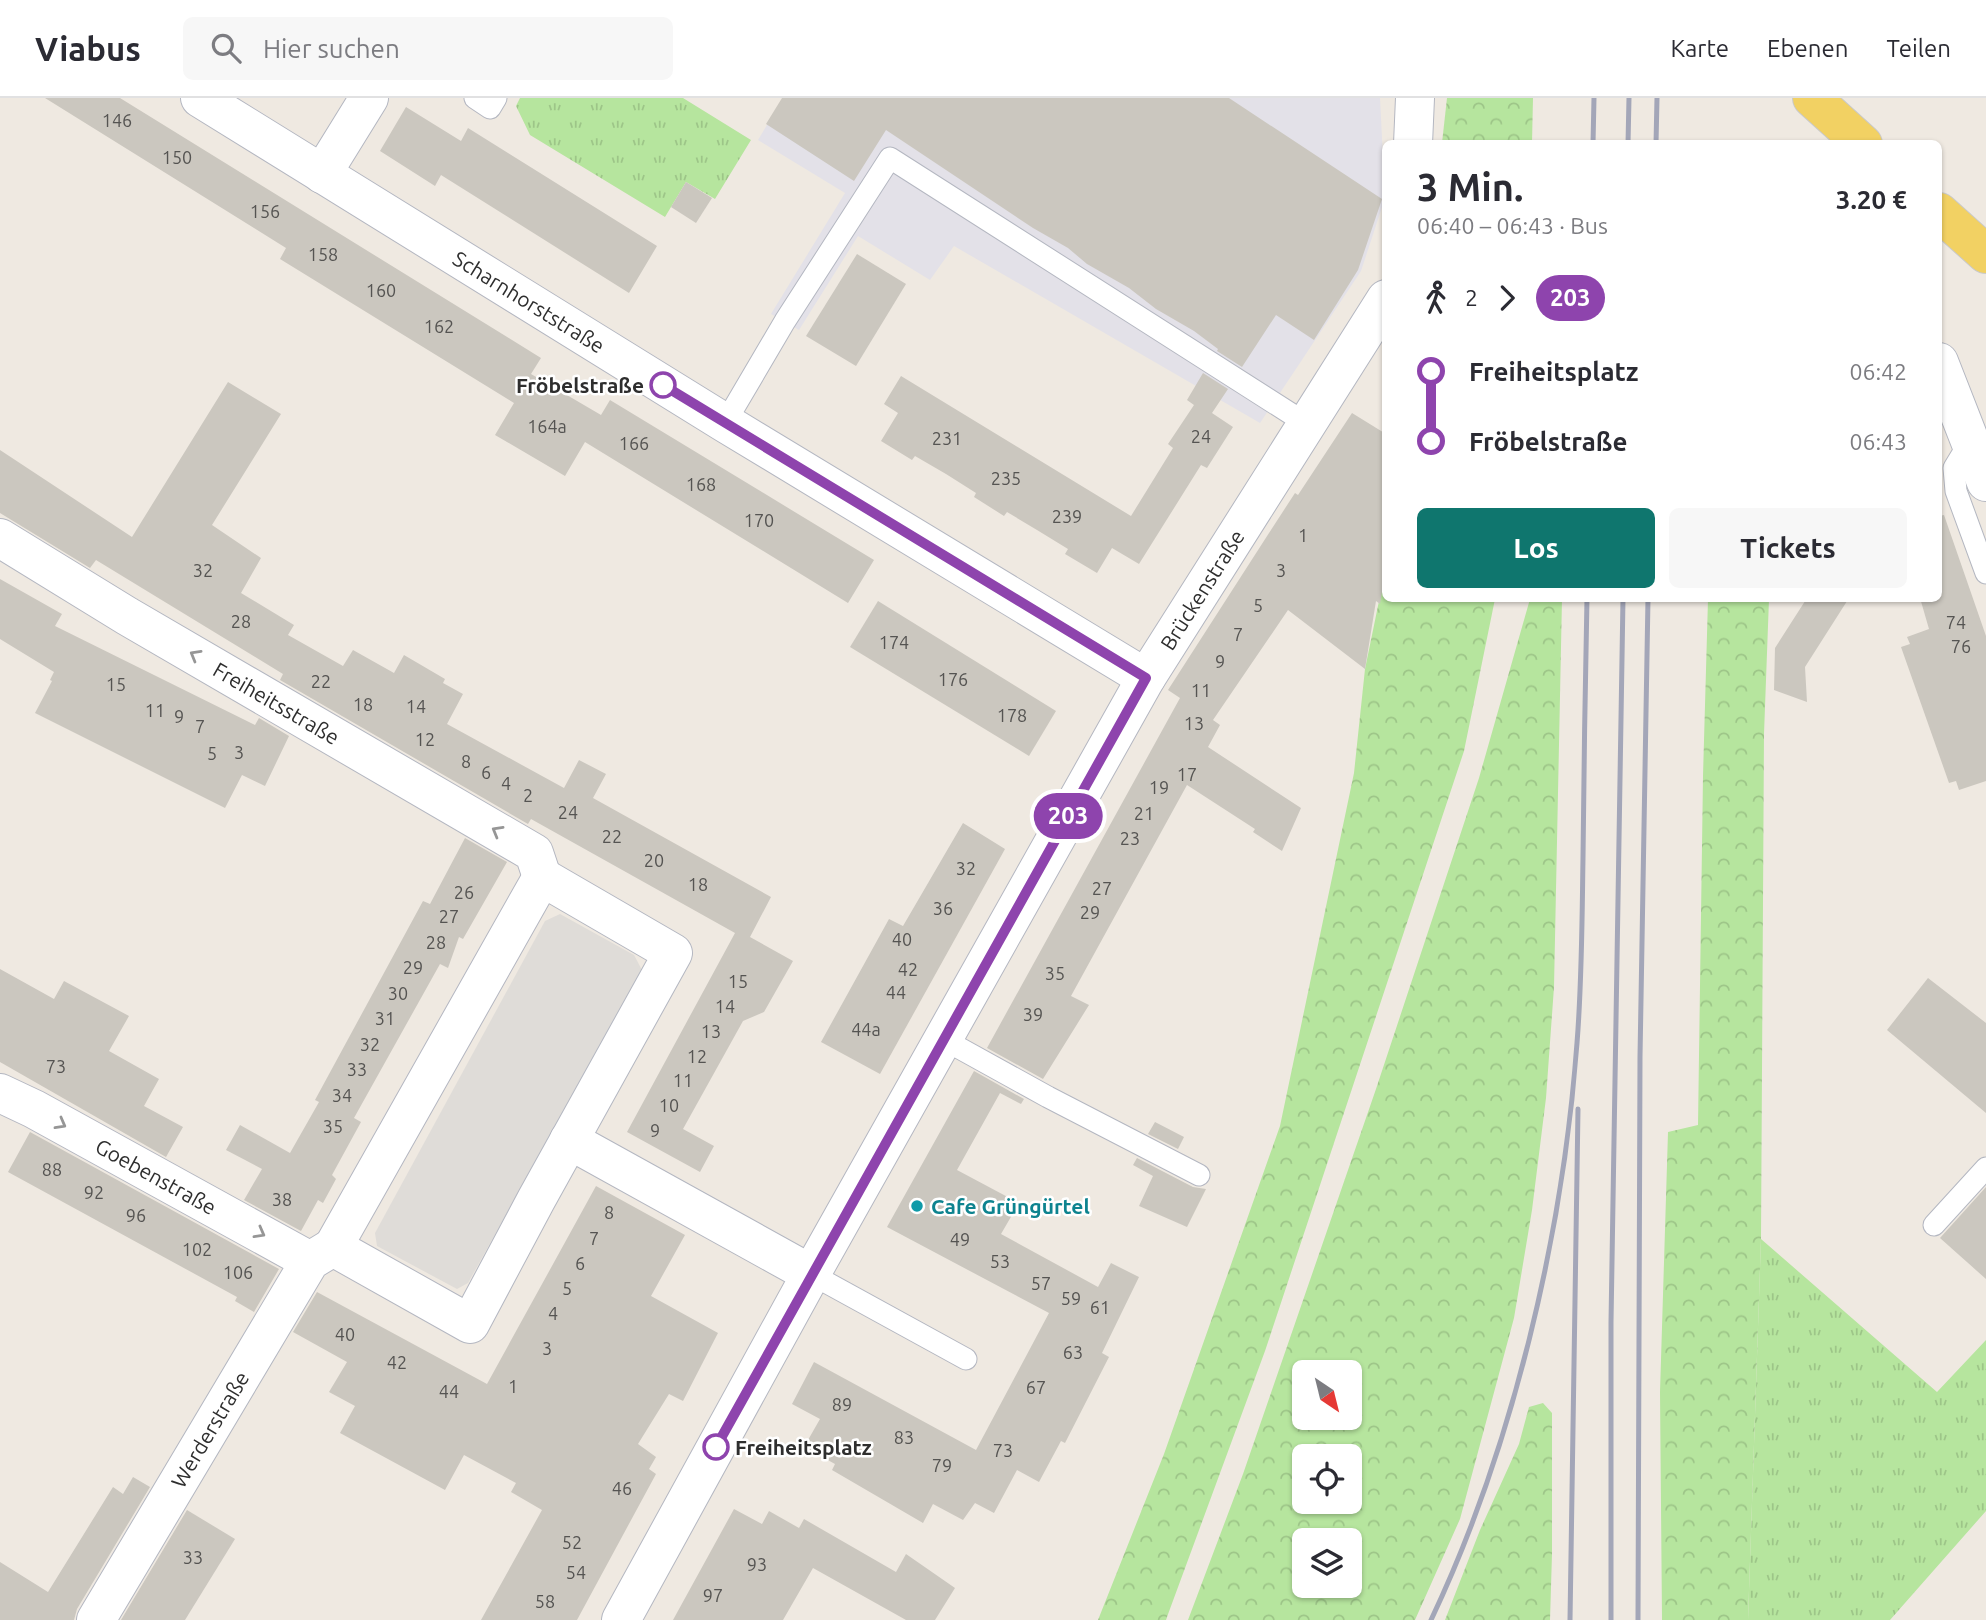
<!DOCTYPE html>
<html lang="de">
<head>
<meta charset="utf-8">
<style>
	body { margin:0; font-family:Ubuntu,sans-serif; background:#f7f7f7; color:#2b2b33; height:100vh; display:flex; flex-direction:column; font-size:26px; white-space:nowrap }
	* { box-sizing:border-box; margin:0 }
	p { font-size:23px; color:#7c7c81 }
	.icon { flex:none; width:38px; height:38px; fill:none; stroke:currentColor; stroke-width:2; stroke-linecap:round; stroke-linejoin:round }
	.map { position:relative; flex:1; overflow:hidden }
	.sheet { position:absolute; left:1382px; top:42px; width:560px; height:462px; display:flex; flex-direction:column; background:#fff; border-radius:10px; box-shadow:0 2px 5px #0004 }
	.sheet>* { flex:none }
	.badge { padding:0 14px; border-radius:23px; font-size:24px; line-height:46px }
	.needle { width:46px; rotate:145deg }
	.fabs { position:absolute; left:1292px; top:1262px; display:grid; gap:14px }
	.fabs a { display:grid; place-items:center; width:70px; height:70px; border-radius:10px; background:#fff; box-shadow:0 2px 5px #0004; font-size:35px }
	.map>.badge { position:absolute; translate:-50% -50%; box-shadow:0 0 0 4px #fff }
	.legs { display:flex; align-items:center; gap:10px; height:77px; padding:0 35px; font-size:23px }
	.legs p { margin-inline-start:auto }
	.summary { display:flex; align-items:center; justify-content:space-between; height:119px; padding:0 35px }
	h1 { font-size:38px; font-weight:700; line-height:52px }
	.action { display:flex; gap:14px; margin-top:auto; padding:14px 35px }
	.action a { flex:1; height:80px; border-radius:10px; background:#0f766e; color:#fff; font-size:28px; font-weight:700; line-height:80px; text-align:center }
	.action a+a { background:#f7f7f7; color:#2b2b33 }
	ul { padding:0 35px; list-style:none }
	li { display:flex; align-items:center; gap:24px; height:70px; font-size:26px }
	li i { display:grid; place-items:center; width:10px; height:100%; margin:0 9px; background:currentColor }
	li i::after { content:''; width:18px; height:18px; margin:-9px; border:5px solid; border-radius:50%; background:#fff }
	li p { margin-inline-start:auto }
	li:first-child i { background:linear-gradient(#0000 50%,currentColor 0) }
	li:last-child i { background:linear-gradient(currentColor 50%,#0000 0) }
	header { display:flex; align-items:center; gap:42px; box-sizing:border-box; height:98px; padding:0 35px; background:#fff; border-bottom:2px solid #e1e1e2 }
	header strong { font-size:33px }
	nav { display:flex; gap:38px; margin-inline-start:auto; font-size:24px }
	.search { width:490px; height:63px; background:#f7f7f7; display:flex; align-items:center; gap:18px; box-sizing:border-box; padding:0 24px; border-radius:10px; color:#7c7c81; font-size:26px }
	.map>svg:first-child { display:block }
	.industrial { fill:#e3e1e8 }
	.grass { fill:url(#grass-tufts) }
	.forest { fill:url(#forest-crowns); fill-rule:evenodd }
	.plaza { fill:#dfdcd8 }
	.building { fill:#cbc7bf }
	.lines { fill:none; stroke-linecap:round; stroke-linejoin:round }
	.service-casing { stroke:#b4b7c1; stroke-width:23 }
	.minor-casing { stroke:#b4b7c1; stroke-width:40 }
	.tertiary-casing { stroke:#b4b7c1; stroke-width:40 }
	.primary-casing { stroke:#c9c9c9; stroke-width:40 }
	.service { stroke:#fff; stroke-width:21 }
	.minor { stroke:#fff; stroke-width:38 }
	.tertiary { stroke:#fff; stroke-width:38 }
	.primary { stroke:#f2d163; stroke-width:38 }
	.rail { stroke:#a3a6b8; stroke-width:5 }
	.oneway { stroke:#969696 }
	.line-1-casing { stroke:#fff; stroke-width:16 }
	.line-1 { stroke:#8e44ad; stroke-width:10 }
	.stop-1-dot { fill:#fff; stroke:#8e44ad; stroke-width:3.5 }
	.culture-dot { fill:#0f9aa8; stroke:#fff; stroke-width:2.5 }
	.labels { text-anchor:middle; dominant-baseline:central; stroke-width:5; stroke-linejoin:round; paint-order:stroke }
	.number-label { font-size:18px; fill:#555452 }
	.street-label { font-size:21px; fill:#2e2e2e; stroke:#fff }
	.stop-label { font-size:21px; font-weight:bold; fill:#2e2e2e; stroke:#fff; text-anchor:end }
	.culture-label { font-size:21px; font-weight:bold; fill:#0d838f; stroke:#fff; text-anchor:start }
</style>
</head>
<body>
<header>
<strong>Viabus</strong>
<div class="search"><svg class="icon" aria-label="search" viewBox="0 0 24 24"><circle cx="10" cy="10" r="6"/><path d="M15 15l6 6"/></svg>Hier suchen</div>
<nav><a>Karte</a><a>Ebenen</a><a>Teilen</a></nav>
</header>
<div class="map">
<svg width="1986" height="1522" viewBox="0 0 1986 1522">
	<defs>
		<pattern id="grass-tufts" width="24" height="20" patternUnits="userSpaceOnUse" patternTransform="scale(1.75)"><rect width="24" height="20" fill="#b6e59e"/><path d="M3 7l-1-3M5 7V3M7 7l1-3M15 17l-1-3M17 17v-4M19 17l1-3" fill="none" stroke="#9dc588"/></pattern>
		<pattern id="forest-crowns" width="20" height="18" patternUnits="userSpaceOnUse" patternTransform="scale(1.75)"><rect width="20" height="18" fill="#b6e59e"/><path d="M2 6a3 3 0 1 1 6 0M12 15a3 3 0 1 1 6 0" fill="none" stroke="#9dc588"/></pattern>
	</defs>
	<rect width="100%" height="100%" fill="#efe9e1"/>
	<!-- industrial -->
	<path class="industrial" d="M783 0H1380L1385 100 1361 173 1260 325 954 148 930 182 858 138 799 232 771 216 845 95 758 42Z"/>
	<!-- grass -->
	<g class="grass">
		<path d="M520 0H683L751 42 715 101 686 84 665 119 530 37 516 8Z"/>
		<path d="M1761 1141 1937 1294 1986 1242V1413L1890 1522H1748Z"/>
	</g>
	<!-- forest -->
	<g class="forest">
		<path d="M1447 0H1533L1532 45H1442Z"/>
		<path d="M1386 469V500L1495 501 1464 653 1265 1253 1167 1519 1166 1522H1098L1164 1356 1280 1028 1354 675 1365 571Z"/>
		<path d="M1530 501H1562L1554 889 1546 1000 1532 1112 1514 1220 1460 1421 1415 1522H1188L1243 1376 1376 991 1479 680ZM1349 1274V1320H1304V1274ZM1304 1358H1349V1404H1304ZM1304 1442H1349V1488H1304Z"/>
		<path d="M1708 501H1769L1764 636 1761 1141 1748 1522H1662L1660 1294 1668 1034 1698 1027 1703 678Z"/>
		<path d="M1543 1305 1552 1315V1456L1550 1522H1445L1480 1432 1519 1346 1529 1309Z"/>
	</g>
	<!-- plaza -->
	<path class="plaza" d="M560 816 634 857 642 872 468 1185 457 1191 377 1148 375 1135 545 823Z"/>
	<!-- building -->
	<g class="building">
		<path d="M45 0H120L541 260 531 276 601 317 610 302 874 462 848 505 585 344 565 378 495 337 514 305 280 161 286 150Z"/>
		<path d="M782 0H1229L1382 101 1358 172 1314 242 1276 217 1242 269 1217 253 1218 251 1194 233 1156 211 1129 190 1087 166 1068 150 1033 130 886 32 854 83 766 26Z"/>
		<path d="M406 9 461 43 468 30 657 148 629 195 441 77 435 88 380 53Z"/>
		<path d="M686 84 712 100 696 125 671 109Z"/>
		<path d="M857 156 906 186 856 268 806 238Z"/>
		<path d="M1203 275 1228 291 1212 315 1233 329 1207 370 1201 367 1139 466 1112 450 1097 475 1065 456 1068 451 1037 432 1007 414 1004 418 974 399 976 395 946 376 915 358 912 362 881 343 898 315 884 306 901 278 1131 418 1173 350 1168 346 1194 307 1187 302Z"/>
		<path d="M228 284 281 316 212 427 261 460 241 495 294 527 288 537 343 568 353 552 394 575 404 557 445 581 443 585 463 596 447 626 564 690 579 662 606 676 593 700 771 799 750 839 793 863 764 914 743 923 683 1031 714 1048 700 1074 627 1034 735 835 531 721 528 726 280 582 283 576 96 462 90 470 0 415V352L132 439Z"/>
		<path d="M1352 315 1386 336V469L1380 506 1376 503 1365 571 1288 512 1213 622 1220 627 1208 649 1301 710 1282 753 1253 734 1255 731 1187 687 1071 898 1089 907 1043 981 987 950 1180 600 1168 592 1269 435 1295 395 1298 397Z"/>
		<path d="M1944 417 1986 538V683L1959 692 1956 683 1949 685 1901 549 1910 546 1907 539 1929 531 1920 500H1939V418Z"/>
		<path d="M0 481 62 516 55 528 255 627 259 620 289 638 265 688 242 677 225 710 35 615 52 583 50 582 54 574 0 541Z"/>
		<path d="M1807 500H1849L1805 569 1807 604 1774 592 1775 550Z"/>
		<path d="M878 503 1056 613 1029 658 850 549Z"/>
		<path d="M963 725 1005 751 880 976 821 944 889 821 903 828Z"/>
		<path d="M465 740 507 764 463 841 459 839 448 870 440 866 354 1020 361 1024 332 1077 336 1081 323 1105 318 1102 301 1133 244 1102 262 1071 226 1052 240 1027 290 1055 319 1004 315 1002 423 803 430 806Z"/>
		<path d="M0 871 54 901 64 883 129 918 109 953 159 981 144 1008 183 1029 166 1059 0 964Z"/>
		<path d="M1928 880 1986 925V1015L1887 932Z"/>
		<path d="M974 973 1024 1001 1021 1006 1000 995 957 1072 1019 1105 1001 1136 1098 1189 1111 1165 1139 1179 1102 1255 1109 1259 1065 1345 1061 1343 1039 1384 1017 1372 994 1415 975 1405 963 1422 933 1406 923 1425 832 1372 835 1366 804 1349 820 1321 792 1306 814 1264 976 1352 1049 1215 887 1129Z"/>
		<path d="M1155 1024 1184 1039 1178 1051 1148 1036Z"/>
		<path d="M30 1034 279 1171 254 1214 235 1203 237 1199 8 1074Z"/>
		<path d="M1137 1060 1193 1089 1206 1091 1187 1129 1139 1108 1153 1078 1133 1067Z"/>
		<path d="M596 1088 685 1137 651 1198 718 1235 683 1303 669 1296 638 1346 656 1359 649 1371 656 1376 577 1522H481L542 1412 511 1394 516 1385 464 1357 445 1392 340 1335 355 1308 329 1294 347 1264 293 1234 317 1194 487 1286Z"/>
		<path d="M1986 1089V1181L1940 1140Z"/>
		<path d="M133 1379 150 1389 77 1511 74 1522H0V1464L48 1494 113 1389 123 1396Z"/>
		<path d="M734 1411 762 1426 769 1413 799 1430 804 1421 896 1474 906 1456 955 1490 935 1522H906L813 1470 783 1522H673Z"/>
		<path d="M187 1412 235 1441 185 1522H121Z"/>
	</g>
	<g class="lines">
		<!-- service casing -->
		<g class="service-casing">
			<g id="service">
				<path d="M475 0 490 10 496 0"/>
				<path d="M725 325 785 223 890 60 1307 326"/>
				<path d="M1971 342 1954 370 1956 393 1986 475"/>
				<path d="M943 941 1048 999 1199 1077"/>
				<path d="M1934 1127 1986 1070"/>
				<path d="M811 1176 966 1261"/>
			</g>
		</g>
		<!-- minor casing -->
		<g class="minor-casing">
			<g id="minor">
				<path id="s1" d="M200 0 725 325 1146 580"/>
				<path d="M322 76 369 0"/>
				<path d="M1939 264 1986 384"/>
				<path id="s2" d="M0 440 127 518 534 755 542 779"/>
				<path id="s3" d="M0 995 34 1011 310 1163"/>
				<path d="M569 1042 811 1176"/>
				<path d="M333 1149 470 1226 536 1102 673 855 542 779"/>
				<path d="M333 1149 542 779"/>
				<path id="s4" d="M96 1522 310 1163 333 1149"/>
			</g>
		</g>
		<!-- tertiary casing -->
		<g class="tertiary-casing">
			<g id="tertiary">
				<path d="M1413 46 1415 0"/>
				<path id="s5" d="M621 1522 811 1176 1146 580 1386 201"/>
			</g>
		</g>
		<!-- primary casing -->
		<g class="primary-casing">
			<g id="primary">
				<path d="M1812 0 1863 46"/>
				<path d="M1939 114 1986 156"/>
			</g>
		</g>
		<!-- service -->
		<use href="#service" class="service"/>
		<!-- minor -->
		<use href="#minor" class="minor"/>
		<!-- tertiary -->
		<use href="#tertiary" class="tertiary"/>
		<!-- primary -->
		<use href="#primary" class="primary"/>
		<!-- rail -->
		<g class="rail">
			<path d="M1593 46 1594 0"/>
			<path d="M1628 46 1629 0"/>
			<path d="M1656 46 1657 0"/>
			<path d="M1431 1522C1513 1349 1563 1136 1577 945 1582 883 1582 821 1583 760 1584 673 1585 587 1587 500"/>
			<path d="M1570 1522 1578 1011"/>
			<path d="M1611 1522V1224L1623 500"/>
			<path d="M1638 1522 1640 959 1648 500"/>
		</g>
	</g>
	<!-- one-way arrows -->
	<defs><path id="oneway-chevron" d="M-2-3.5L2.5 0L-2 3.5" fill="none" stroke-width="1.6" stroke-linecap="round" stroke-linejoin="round" transform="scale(1.75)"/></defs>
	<g class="oneway">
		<use href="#oneway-chevron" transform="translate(195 557) rotate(-150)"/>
		<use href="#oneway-chevron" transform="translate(497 733) rotate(-150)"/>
		<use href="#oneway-chevron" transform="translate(61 1026) rotate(29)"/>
		<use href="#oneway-chevron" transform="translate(260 1135) rotate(29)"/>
	</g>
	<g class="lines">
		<!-- line-1 casing -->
		<g class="line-1-casing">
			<path id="line-1" d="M663 287 1146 580 716 1349"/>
		</g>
		<!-- line-1 -->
		<use href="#line-1" class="line-1"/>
	</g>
	<!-- markers -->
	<g class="stop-1-dot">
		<circle cx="663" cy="287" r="12"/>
		<circle cx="716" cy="1349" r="12"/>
	</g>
	<circle class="culture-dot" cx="917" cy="1108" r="7"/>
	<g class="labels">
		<!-- number labels -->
		<g class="number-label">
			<text x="117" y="22">146</text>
			<text x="177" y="59">150</text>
			<text x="265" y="113">156</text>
			<text x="323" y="156">158</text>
			<text x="381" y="192">160</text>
			<text x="439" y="228">162</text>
			<text x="547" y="328">164a</text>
			<text x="1201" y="338">24</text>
			<text x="947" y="340">231</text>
			<text x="634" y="345">166</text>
			<text x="1006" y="380">235</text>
			<text x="701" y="386">168</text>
			<text x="1067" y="418">239</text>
			<text x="759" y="422">170</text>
			<text x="1303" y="437">1</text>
			<text x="203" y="472">32</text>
			<text x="1281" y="472">3</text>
			<text x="1258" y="507">5</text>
			<text x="241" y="523">28</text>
			<text x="1956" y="524">74</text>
			<text x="1238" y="536">7</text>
			<text x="894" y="544">174</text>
			<text x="1961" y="548">76</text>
			<text x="1220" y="563">9</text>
			<text x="953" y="581">176</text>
			<text x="321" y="583">22</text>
			<text x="116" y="586">15</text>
			<text x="1201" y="592">11</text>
			<text x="363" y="606">18</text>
			<text x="416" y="608">14</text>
			<text x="155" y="612">11</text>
			<text x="1012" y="617">178</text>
			<text x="179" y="618">9</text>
			<text x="1194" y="625">13</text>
			<text x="200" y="628">7</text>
			<text x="425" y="641">12</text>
			<text x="239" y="654">3</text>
			<text x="212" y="655">5</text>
			<text x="466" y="663">8</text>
			<text x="486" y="674">6</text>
			<text x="1187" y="676">17</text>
			<text x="506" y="685">4</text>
			<text x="1159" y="689">19</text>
			<text x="528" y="697">2</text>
			<text x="568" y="714">24</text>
			<text x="1144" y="715">21</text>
			<text x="612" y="738">22</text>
			<text x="1130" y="740">23</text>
			<text x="654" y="762">20</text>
			<text x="966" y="770">32</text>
			<text x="698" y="786">18</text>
			<text x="1102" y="790">27</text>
			<text x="464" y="794">26</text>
			<text x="943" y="810">36</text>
			<text x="1090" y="814">29</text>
			<text x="449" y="818">27</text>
			<text x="902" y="841">40</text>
			<text x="436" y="844">28</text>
			<text x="413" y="869">29</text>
			<text x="908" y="871">42</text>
			<text x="1055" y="875">35</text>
			<text x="738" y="883">15</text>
			<text x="896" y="894">44</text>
			<text x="398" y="895">30</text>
			<text x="725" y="908">14</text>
			<text x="1033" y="916">39</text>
			<text x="385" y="920">31</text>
			<text x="866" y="931">44a</text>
			<text x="711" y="933">13</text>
			<text x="370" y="946">32</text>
			<text x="697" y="958">12</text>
			<text x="56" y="968">73</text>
			<text x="357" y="971">33</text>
			<text x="683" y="982">11</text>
			<text x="342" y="997">34</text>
			<text x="669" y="1007">10</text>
			<text x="333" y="1028">35</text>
			<text x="655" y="1032">9</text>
			<text x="52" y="1071">88</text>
			<text x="94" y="1094">92</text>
			<text x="282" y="1101">38</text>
			<text x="609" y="1114">8</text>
			<text x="136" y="1117">96</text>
			<text x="594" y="1140">7</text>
			<text x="960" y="1141">49</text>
			<text x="197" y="1151">102</text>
			<text x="1000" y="1163">53</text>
			<text x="580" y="1165">6</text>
			<text x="238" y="1174">106</text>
			<text x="1041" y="1185">57</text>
			<text x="567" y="1190">5</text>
			<text x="1071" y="1200">59</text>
			<text x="1100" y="1209">61</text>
			<text x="553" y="1215">4</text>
			<text x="345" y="1236">40</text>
			<text x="547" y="1250">3</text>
			<text x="1073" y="1254">63</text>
			<text x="397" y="1264">42</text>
			<text x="513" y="1288">1</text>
			<text x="1036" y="1289">67</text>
			<text x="449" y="1293">44</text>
			<text x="842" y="1306">89</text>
			<text x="904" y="1339">83</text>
			<text x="1003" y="1352">73</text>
			<text x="942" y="1367">79</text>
			<text x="622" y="1390">46</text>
			<text x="572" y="1444">52</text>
			<text x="193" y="1459">33</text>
			<text x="757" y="1466">93</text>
			<text x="576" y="1474">54</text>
			<text x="713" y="1497">97</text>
			<text x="545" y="1503">58</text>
		</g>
		<!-- street labels -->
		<g class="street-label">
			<text stroke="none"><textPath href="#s1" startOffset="387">Scharnhorststraße</textPath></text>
			<text stroke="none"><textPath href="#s5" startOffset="1183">Brückenstraße</textPath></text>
			<text stroke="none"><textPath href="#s2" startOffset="322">Freiheitsstraße</textPath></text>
			<text stroke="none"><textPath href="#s3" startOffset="177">Goebenstraße</textPath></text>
			<text stroke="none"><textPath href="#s4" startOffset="222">Werderstraße</textPath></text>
		</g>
		<!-- stop labels -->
		<g class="stop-label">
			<text x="644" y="287">Fröbelstraße</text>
			<text x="735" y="1349" text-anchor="start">Freiheitsplatz</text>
		</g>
		<!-- culture labels -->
		<g class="culture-label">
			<text x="931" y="1108">Cafe Grüngürtel</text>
		</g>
	</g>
</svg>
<div class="fabs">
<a><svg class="needle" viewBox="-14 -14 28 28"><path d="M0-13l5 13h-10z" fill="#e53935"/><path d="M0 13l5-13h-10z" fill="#7c7c81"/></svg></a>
<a><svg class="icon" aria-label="locate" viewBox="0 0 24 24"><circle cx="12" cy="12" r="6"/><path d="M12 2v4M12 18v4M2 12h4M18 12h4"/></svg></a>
<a><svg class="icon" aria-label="layers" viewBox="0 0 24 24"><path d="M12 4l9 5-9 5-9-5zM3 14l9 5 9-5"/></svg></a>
</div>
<b class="badge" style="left:1068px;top:718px;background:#8e44ad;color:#fff">203</b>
<section class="sheet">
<div class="summary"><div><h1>3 Min.</h1><p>06:40 – 06:43 · Bus</p></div><b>3.20 €</b></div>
<div class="legs"><svg class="icon" aria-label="walk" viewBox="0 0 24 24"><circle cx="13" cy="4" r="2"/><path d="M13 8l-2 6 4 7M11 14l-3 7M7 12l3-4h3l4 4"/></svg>2<svg class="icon" aria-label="forward" viewBox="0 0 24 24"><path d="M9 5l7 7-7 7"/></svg><b class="badge" style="background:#8e44ad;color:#fff">203</b></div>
<ul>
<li><i style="color:#8e44ad"></i><b>Freiheitsplatz</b><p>06:42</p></li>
<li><i style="color:#8e44ad"></i><b>Fröbelstraße</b><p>06:43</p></li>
</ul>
<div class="action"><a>Los</a><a>Tickets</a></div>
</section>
</div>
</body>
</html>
